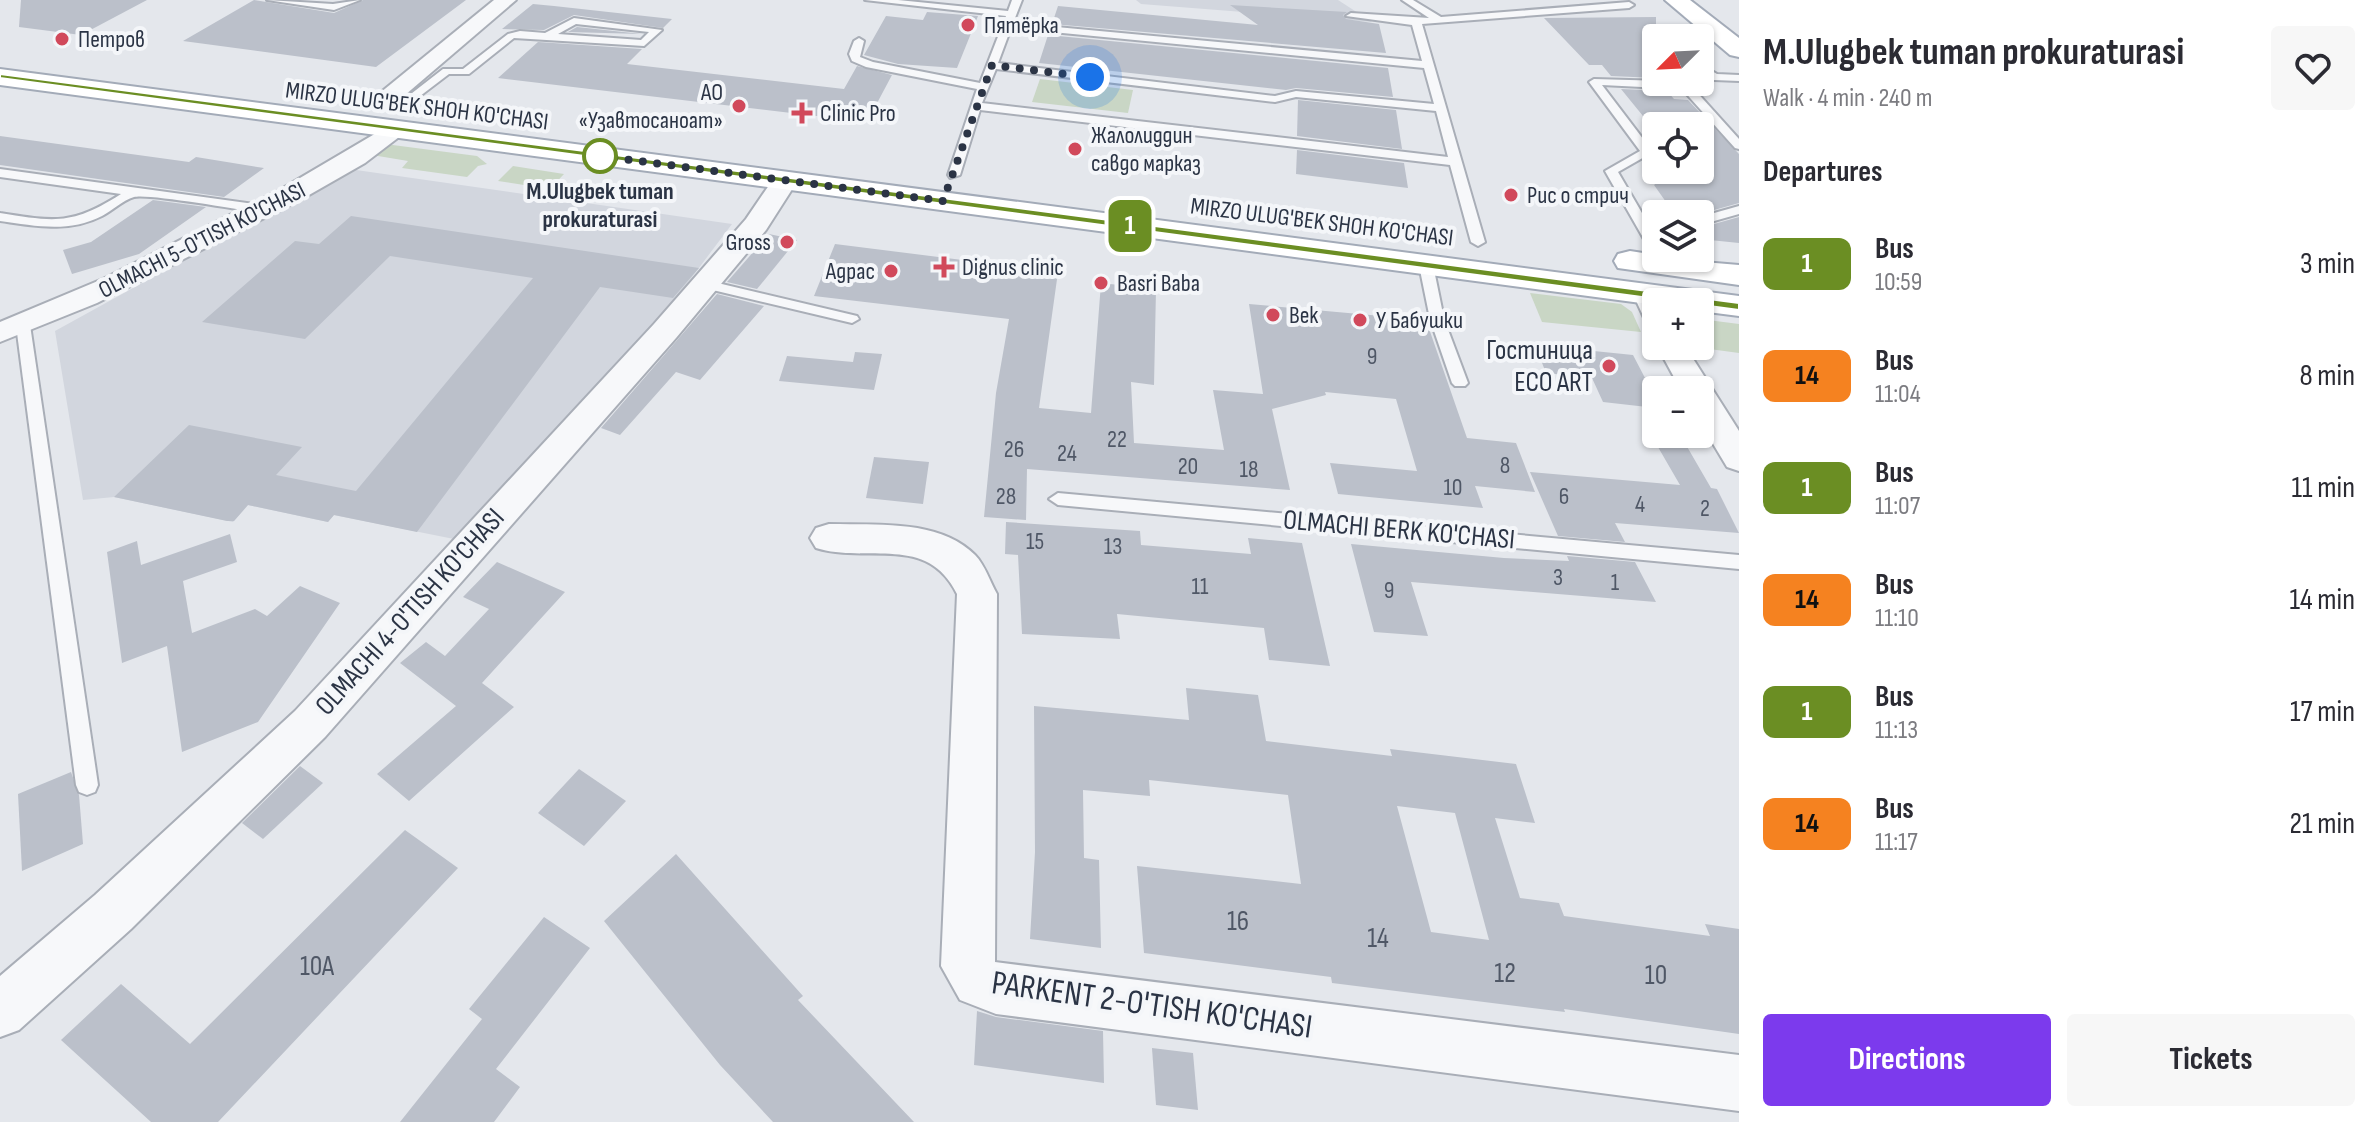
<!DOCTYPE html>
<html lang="en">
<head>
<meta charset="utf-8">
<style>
	body { margin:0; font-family:"Sofia Sans Condensed",sans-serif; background:#f7f7f7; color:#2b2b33; height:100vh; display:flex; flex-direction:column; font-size:30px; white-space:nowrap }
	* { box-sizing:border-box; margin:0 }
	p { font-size:26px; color:#7c7c81 }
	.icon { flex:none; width:44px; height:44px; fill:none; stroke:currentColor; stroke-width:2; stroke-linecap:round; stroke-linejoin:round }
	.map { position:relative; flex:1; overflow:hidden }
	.sheet { display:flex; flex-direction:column; background:#fff; width:640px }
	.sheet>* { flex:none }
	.badge { padding:0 16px; border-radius:12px; font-size:28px; line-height:52px }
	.needle { width:52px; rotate:246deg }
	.buttons { position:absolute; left:1642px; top:24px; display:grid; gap:16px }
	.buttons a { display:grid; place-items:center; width:72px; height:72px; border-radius:8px; background:#fff; box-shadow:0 2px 6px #0004; font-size:40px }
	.you { position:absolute; width:40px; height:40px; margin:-20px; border:6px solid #fff; border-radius:50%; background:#1a73e8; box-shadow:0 0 0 12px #1a73e833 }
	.map>.badge { position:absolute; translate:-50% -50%; box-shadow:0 0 0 4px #fff }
	h2 { padding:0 24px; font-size:30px; line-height:72px }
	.round { display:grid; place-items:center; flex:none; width:84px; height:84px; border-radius:8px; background:#f7f7f7 }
	.headline { display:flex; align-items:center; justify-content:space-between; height:136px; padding:0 24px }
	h1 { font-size:38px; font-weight:700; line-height:60px }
	.button { display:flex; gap:16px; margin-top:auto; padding:16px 24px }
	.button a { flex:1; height:92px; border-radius:8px; background:#7c3aed; color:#fff; font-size:32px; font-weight:700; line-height:92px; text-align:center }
	.button a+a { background:#f7f7f7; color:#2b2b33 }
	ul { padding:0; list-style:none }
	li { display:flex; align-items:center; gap:24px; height:112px; padding:0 24px }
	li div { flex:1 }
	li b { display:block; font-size:30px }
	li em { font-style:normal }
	li .badge { min-width:88px; font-weight:700; text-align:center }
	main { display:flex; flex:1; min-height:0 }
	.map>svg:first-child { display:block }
	.built { fill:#d2d6de }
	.green { fill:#c9d6c5 }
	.building { fill:#bbc0ca; fill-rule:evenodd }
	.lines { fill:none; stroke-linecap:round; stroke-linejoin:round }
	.lane-casing { stroke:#a9aeb7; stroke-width:4 }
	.street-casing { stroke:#a9aeb7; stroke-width:4 }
	.primary-casing { stroke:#a3abb8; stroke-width:4 }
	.lane { fill:#f7f8fa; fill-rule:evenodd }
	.street { fill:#f7f8fa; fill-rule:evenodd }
	.primary { fill:#fff; fill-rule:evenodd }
	.line { fill:#6b8e23; stroke:#fff; stroke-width:2 }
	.walk { stroke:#2b3445; stroke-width:8; stroke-dasharray:0 14.4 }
	.poi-dot { fill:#d1495b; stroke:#f4f6f9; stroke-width:3 }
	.stop-dot { fill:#fff; stroke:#6b8e23; stroke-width:4 }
	.labels { text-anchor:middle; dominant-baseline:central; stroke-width:8; stroke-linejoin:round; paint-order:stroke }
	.far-poi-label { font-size:24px; fill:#2b3445; stroke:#f4f6f9; text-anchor:start }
	.far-street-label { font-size:24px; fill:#2b3445; stroke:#f4f6f9 }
	.far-stop-label { font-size:24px; font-weight:bold; fill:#2b3445; stroke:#f4f6f9 }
	.number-label { font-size:24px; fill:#4f5766 }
	.poi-label { font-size:28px; fill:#2b3445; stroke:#f4f6f9; text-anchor:end }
	.street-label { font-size:28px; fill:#2b3445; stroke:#f4f6f9 }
	.near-number-label { font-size:28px; fill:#4f5766 }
	.near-street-label { font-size:34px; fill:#2b3445; stroke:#f4f6f9 }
</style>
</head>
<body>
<main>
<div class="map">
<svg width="1739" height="1122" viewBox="0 0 1739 1122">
	<rect width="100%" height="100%" fill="#e4e7ec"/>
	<!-- built -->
	<g class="built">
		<path d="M1136 0H1338L1372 22 1141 4Z"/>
		<path d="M349 169 732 224 677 297 473 520 459 540 334 515 328 522 248 505 233 522 114 497 83 500 55 331Z"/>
	</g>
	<!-- green -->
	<g class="green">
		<path d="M1040 79 1133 90 1128 113 1032 102Z"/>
		<path d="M385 144 477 156 487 164 478 166 467 177 402 168 408 161 372 155Z"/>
		<path d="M513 166 564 174 550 189 498 181Z"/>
		<path d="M1530 293 1621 304 1632 312 1641 332 1542 322Z"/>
		<path d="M1700 319 1739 324V353L1687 346H1700Z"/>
	</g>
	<!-- building -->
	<g class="building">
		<path d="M21 0H147L81 35 19 27Z"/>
		<path d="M254 0 334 13 363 0H466L376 67 183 41Z"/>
		<path d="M533 4 554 6 672 19 663 28 574 15 544 30 502 29Z"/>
		<path d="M1230 5 1347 12 1343 15 1346 19 1379 24 1386 53 1052 24 1058 6 1258 25Z"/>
		<path d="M927 12 978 16 957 68 898 64 864 55 886 16 923 20Z"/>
		<path d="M1656 17V29L1646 34 1656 43V78L1611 76 1602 65H1589L1544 18Z"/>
		<path d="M577 27 642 34 568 32Z"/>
		<path d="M1048 35 1388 68 1393 97 1296 88 1286 90 1039 63Z"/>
		<path d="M538 42 642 49 627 64 844 89 857 66 892 75 867 122 498 78Z"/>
		<path d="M1621 89 1667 91 1674 99 1688 100 1739 154V203L1700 214V211L1671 209 1654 185 1673 170H1700V126H1656V132Z"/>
		<path d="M1298 100 1396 110 1402 149 1297 136Z"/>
		<path d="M0 136 189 162 196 157 264 168 224 197 0 165Z"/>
		<path d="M1297 150 1404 163 1408 188 1296 174Z"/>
		<path d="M153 200 206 207 139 254 72 274 63 250 91 242Z"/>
		<path d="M351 216 699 268 673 298 600 287 417 532 334 515 328 522 248 505 234 521H227L114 497 189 425 302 447 276 475 356 491 533 278 390 256 305 339 202 322 295 241 319 244Z"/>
		<path d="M1739 217V243L1700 239V228Z"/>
		<path d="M769 234 797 240 757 289 727 282Z"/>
		<path d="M835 244 1058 272 1039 408 1091 413 1101 283 1156 289 1154 385 1131 382 1134 443 1224 450 1213 390 1263 394 1249 304 1426 320 1467 438 1516 443 1535 492 1475 486 1483 508 1338 494 1330 463 1417 471 1396 399 1325 392 1326 395 1272 409 1290 490 1027 469 1026 520 984 517 996 393 1009 319 814 296Z"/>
		<path d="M717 294 764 306 700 380 676 372 620 435 601 428Z"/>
		<path d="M1535 345 1633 355 1656 399V408L1603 402 1592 378 1546 373Z"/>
		<path d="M855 352 882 354 874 390 779 381 787 356 853 362Z"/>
		<path d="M1651 435 1682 438 1711 488 1717 489 1739 533 1615 523 1625 542 1558 536 1530 472 1680 485Z"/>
		<path d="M874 457 929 462 923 504 866 498Z"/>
		<path d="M1006 522 1140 531 1141 545 1251 554 1248 538 1302 543 1330 666 1269 660 1264 628 1117 614 1120 639 1022 634 1018 555 1005 554Z"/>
		<path d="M230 534 237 562 183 581 192 633 255 609 267 616 300 586 340 603 258 722 182 752 167 646 122 663 107 552 137 541 141 565Z"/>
		<path d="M1351 544 1504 558 1569 561 1567 556 1635 562 1656 602 1411 582 1428 636 1374 632Z"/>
		<path d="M497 562 565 592 482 683 514 707 409 801 377 774 456 706 400 663 426 642 445 656 489 609 463 597Z"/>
		<path d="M1186 688 1258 695 1266 741 1392 756 1390 749 1516 764 1535 823 1495 818 1520 898 1559 903 1564 916 1710 936 1705 924 1739 929V1034L1564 1009 1565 1012 1332 983 1331 977 1144 953 1137 866 1301 884 1288 795 1149 780 1150 796 1083 790 1084 858 1099 860 1101 948 1030 939 1035 852 1034 706 1189 720ZM1397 806 1455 813 1489 940 1431 932Z"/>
		<path d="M300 766 323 783 263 839 242 823Z"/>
		<path d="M579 769 626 801 584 846 538 813Z"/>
		<path d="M71 772 79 795 83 844 22 871 18 794Z"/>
		<path d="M405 830 458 868 218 1122H151L61 1040 121 984 190 1044Z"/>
		<path d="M676 854 803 996 798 1000 914 1122H773L720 1065 604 921Z"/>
		<path d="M544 917 590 948 496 1069 520 1087 494 1122H400L482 1019 469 1009Z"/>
		<path d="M977 1011 996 1017 1103 1031 1104 1083 974 1065Z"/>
		<path d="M1152 1048 1193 1053 1198 1110 1156 1105Z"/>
	</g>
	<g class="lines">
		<!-- lane casing -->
		<g class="lane-casing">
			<g id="lane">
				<path d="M267 0 333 4 360 0 334 10Z"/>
				<path d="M865 0H898L1008 11 1012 0H1022L1013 23 1422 61 1412 25 1346 16 1351 13 1429 18 1402 0H1413L1441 17 1629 2 1634 5 1629 8 1422 24 1485 242 1478 246 1471 242 1450 165 980 110 960 175 950 178 948 175 977 89 866 67 852 61 849 54 854 41 859 38 864 41 860 57 873 62 980 83 1006 16ZM1011 28 1424 68 1434 104 1296 91 1275 96 998 63ZM996 69 1275 102 1296 97 1436 111 1448 157 982 103Z"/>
				<path d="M574 18 662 30 644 46 514 38 469 74H449L407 106 398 104 443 69H463L508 34 520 31 545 33ZM576 24 649 32 641 40 558 34Z"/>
				<path d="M1651 32H1657L1664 38 1656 40 1649 34Z"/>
				<path d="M1700 64 1717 74 1739 75V81L1714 80 1700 72Z"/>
				<path d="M1594 79 1700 82 1702 88 1694 89 1739 139V149L1735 148 1682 89 1602 85 1653 152 1618 172 1656 237V252L1649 248 1605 171 1640 151 1589 82Z"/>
				<path d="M0 169 262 205 268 209 262 213C242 210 146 193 134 197 123 200 112 211 102 216 69 233 36 226 0 221V213C56 222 72 225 121 194L0 177Z"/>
				<path d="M1739 206V214L1700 225V217Z"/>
				<path d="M1426 261 1433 265 1444 319 1468 383 1465 386H1455L1452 383 1430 319 1419 265Z"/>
				<path d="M705 280 857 316 859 319 852 323 700 287 698 284Z"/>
				<path d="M23 321 30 325 98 785 95 792 87 795 79 792 76 785 16 325Z"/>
				<path d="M1058 493 1739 555V569L1058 505 1049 499Z"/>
			</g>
		</g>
		<!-- street casing -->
		<g class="street-casing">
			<g id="street">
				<path d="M494 0H516L391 107H375L372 102 375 97Z"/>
				<path d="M395 122 407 129 403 134 365 163 302 199 97 303 0 342V322L105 278 283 188Z"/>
				<path d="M785 172 798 180 766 230 676 338 325 737 131 929 19 1030 0 1037V976L95 895 295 711 654 324 746 219 776 175Z"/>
				<path d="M1648 285 1658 288 1666 302H1656V323L1645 320 1633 294 1638 288Z"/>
				<path d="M1656 344 1685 346 1739 431V471L1727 467 1700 422V390H1681Z"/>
				<path d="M829 524C875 525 940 519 975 555 985 565 990 582 997 594L995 962 1739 1055V1111L996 1014 960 1000 941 966 957 594C927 533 868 564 816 548L810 538 816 528Z"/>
			</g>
		</g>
		<!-- primary casing -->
		<g class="primary-casing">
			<g id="primary">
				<path d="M1665 0H1690L1739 38V57L1730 55Z"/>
				<path d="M0 69 1739 296V316L1700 311V302H1656V305L0 85Z"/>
				<path d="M1630 251 1656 255V258L1739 265V285L1618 268 1614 261 1618 254Z"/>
			</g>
		</g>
		<!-- lane -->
		<use href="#lane" class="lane"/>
		<!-- street -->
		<use href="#street" class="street"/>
		<!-- primary -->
		<use href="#primary" class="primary"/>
	</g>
	<!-- line -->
	<path class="line" d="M0 74 1739 303V310L0 78Z"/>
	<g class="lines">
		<!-- walk -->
		<path class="walk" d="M600 156 943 201 992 65 1090 77"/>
	</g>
	<!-- markers -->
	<g class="poi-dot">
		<circle cx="968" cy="25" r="8"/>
		<circle cx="62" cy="39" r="8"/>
		<circle cx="739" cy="106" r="8"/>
		<path d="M798 101h8v8h8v8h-8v8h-8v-8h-8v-8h8z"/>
		<circle cx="1075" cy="149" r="8"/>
		<circle cx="1511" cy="195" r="8"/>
		<circle cx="787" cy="242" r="8"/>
		<path d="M940 255h8v8h8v8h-8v8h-8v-8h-8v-8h8z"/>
		<circle cx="891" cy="271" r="8"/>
		<circle cx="1101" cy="283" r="8"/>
		<circle cx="1273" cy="315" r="8"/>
		<circle cx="1360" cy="320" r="8"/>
		<circle cx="1609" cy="366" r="8"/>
	</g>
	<circle class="stop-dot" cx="600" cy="156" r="16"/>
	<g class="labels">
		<!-- far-poi labels -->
		<g class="far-poi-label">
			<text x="984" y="25">Пятёрка</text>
			<text x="78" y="39">Петров</text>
			<text x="723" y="92" text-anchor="end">АО<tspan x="723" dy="28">«Узавтосаноат»</tspan></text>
			<text x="820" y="113">Clinic Pro</text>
			<text x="1091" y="135">Жалолиддин<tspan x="1091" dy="28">савдо марказ</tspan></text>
			<text x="1527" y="195">Рис о стрич</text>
			<text x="771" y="242" text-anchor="end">Gross</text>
			<text x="962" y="267">Dignus clinic</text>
			<text x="875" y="271" text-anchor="end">Адрас</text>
			<text x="1117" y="283">Basri Baba</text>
			<text x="1289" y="315">Bek</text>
			<text x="1376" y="320">У Бабушки</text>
		</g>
		<!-- far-street labels -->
		<g class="far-street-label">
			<text transform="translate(417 106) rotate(7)">MIRZO ULUG'BEK SHOH KO'CHASI</text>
			<text transform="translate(1322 222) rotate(7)">MIRZO ULUG'BEK SHOH KO'CHASI</text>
			<text transform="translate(202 240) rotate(-27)">OLMACHI 5-O'TISH KO'CHASI</text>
		</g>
		<!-- far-stop labels -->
		<g class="far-stop-label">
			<text x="600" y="191">M.Ulugbek tuman<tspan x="600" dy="28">prokuraturasi</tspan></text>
		</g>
		<!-- number labels -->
		<g class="number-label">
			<text x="1372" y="356">9</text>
			<text x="1117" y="439">22</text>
			<text x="1014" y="449">26</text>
			<text x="1067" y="453">24</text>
			<text x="1505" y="465">8</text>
			<text x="1188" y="466">20</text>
			<text x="1249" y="469">18</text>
			<text x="1453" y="487">10</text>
			<text x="1006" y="496">28</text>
			<text x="1564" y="496">6</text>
			<text x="1640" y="504">4</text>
			<text x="1705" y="508">2</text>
			<text x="1035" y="541">15</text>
			<text x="1113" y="546">13</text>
			<text x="1558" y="577">3</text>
			<text x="1615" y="582">1</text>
			<text x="1200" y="586">11</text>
			<text x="1389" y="590">9</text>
		</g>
		<!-- poi labels -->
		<g class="poi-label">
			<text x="1593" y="350">Гостиница<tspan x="1593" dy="32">ECO ART</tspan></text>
		</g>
		<!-- street labels -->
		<g class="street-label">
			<text transform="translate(1399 530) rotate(5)">OLMACHI BERK KO'CHASI</text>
			<text transform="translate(410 612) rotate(-48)">OLMACHI 4-O'TISH KO'CHASI</text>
		</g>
		<!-- near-number labels -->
		<g class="near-number-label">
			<text x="1238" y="921">16</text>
			<text x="1378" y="938">14</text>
			<text x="317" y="966">10А</text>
			<text x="1505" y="973">12</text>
			<text x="1656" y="975">10</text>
		</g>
		<!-- near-street labels -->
		<g class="near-street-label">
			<text transform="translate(1152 1005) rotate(8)">PARKENT 2-O'TISH KO'CHASI</text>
		</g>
	</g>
</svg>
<div class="buttons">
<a><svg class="needle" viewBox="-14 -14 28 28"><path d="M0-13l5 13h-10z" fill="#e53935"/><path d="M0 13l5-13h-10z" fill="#7c7c81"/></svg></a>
<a><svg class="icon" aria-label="locate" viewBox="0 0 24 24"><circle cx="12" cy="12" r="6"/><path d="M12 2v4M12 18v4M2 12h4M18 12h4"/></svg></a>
<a><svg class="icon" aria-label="layers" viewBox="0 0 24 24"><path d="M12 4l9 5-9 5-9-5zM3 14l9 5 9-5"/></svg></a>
<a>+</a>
<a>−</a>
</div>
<div class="you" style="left:1090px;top:77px"></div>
<b class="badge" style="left:1130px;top:226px;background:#6b8e23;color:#fff">1</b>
</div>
<section class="sheet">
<div class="headline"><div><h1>M.Ulugbek tuman prokuraturasi</h1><p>Walk · 4 min · 240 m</p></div><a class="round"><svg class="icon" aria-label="heart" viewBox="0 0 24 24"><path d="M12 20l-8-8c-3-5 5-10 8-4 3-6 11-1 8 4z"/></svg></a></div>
<h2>Departures</h2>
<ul>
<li><span class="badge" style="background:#6b8e23;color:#fff">1</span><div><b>Bus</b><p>10:59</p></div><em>3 min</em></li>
<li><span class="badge" style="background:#f58220;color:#111">14</span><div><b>Bus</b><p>11:04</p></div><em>8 min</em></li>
<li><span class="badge" style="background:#6b8e23;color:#fff">1</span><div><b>Bus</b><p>11:07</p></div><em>11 min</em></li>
<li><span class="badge" style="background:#f58220;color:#111">14</span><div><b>Bus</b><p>11:10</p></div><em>14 min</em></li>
<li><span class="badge" style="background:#6b8e23;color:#fff">1</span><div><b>Bus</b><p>11:13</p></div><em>17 min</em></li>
<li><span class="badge" style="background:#f58220;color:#111">14</span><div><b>Bus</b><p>11:17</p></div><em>21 min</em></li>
</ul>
<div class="button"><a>Directions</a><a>Tickets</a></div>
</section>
</main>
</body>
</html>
